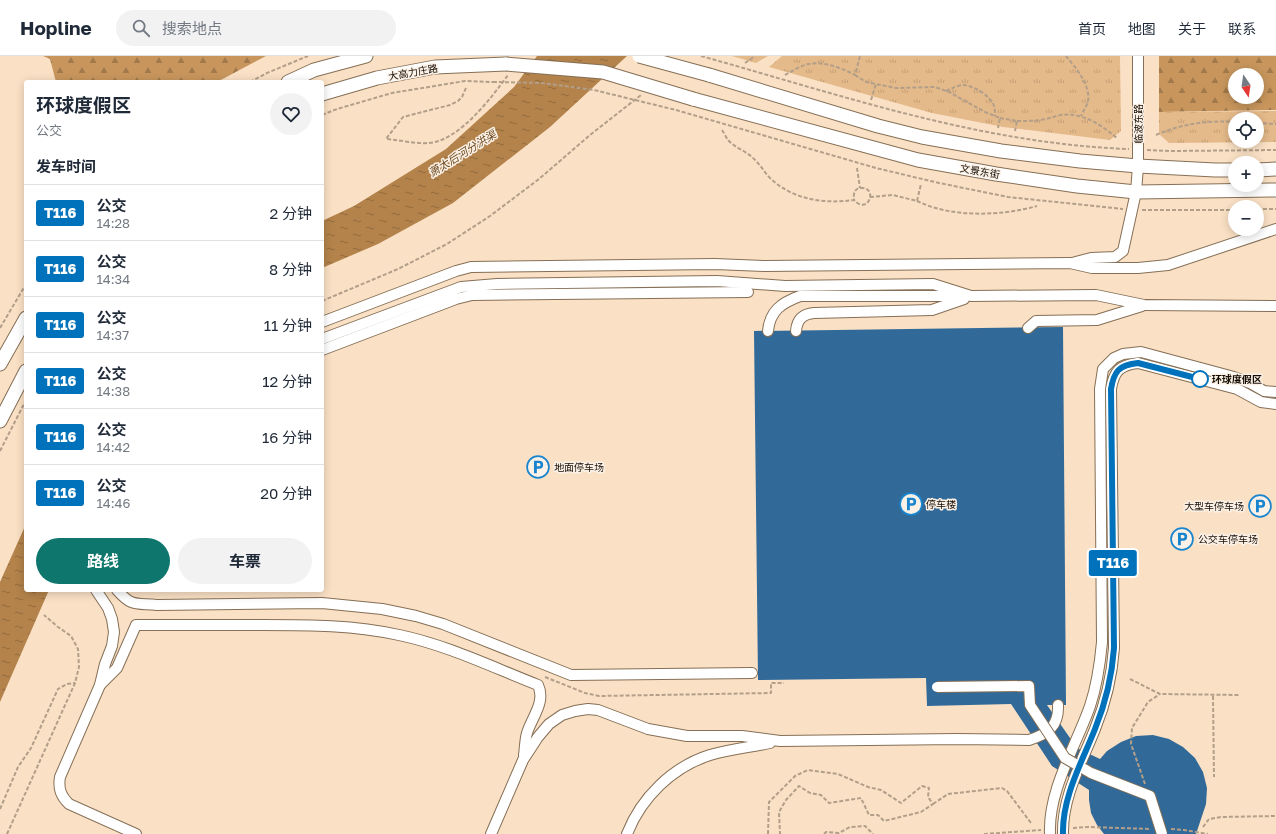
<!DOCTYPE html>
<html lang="zh">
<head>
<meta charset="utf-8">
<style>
	body { margin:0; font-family:"Golos Text","Noto Sans SC",sans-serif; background:#f2f2f3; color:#1f2937; height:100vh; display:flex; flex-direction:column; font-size:15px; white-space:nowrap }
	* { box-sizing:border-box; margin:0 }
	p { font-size:13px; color:#747a83 }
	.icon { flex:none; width:22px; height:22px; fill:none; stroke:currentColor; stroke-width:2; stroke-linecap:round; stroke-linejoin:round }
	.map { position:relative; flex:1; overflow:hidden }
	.details { position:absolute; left:24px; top:24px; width:300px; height:512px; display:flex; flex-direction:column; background:#fff; border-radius:4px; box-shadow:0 2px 10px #0003 }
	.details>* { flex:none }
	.badge { padding:0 8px; border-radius:3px; font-size:14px; line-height:26px }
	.needle { width:26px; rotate:167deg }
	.controls { position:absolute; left:1228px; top:12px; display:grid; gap:8px }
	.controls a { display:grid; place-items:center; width:36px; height:36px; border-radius:50%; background:#fff; box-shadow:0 2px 10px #0003; font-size:20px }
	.map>.badge { position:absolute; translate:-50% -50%; box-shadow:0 0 0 2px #fff }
	h2 { padding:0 12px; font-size:15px; line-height:36px }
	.round { display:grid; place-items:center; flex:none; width:42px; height:42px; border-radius:21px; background:#f2f2f3 }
	.summary { display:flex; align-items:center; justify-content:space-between; height:68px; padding:0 12px }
	h1 { font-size:19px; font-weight:700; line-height:30px }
	.button { display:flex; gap:8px; margin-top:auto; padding:8px 12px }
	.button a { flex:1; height:46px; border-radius:24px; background:#0f766e; color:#fff; font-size:16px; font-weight:700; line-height:46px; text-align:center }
	.button a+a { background:#f2f2f3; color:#1f2937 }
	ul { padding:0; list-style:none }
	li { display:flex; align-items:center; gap:12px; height:56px; padding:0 12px; border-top:1px solid #e0e1e3 }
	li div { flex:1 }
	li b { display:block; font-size:15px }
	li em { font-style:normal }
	li .badge { min-width:44px; font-weight:700; text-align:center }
	header { display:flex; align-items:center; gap:24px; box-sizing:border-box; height:56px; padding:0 20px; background:#fff; border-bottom:1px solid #e0e1e3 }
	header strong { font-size:19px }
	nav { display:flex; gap:22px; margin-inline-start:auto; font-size:14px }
	.search { width:280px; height:36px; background:#f2f2f3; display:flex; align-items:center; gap:10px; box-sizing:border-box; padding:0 14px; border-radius:22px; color:#747a83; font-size:15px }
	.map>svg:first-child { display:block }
	.forest { fill:url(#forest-firs); fill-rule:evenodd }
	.park { fill:url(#park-tufts); fill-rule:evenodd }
	.water { fill:url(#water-ripples) }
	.building { fill:#316a98 }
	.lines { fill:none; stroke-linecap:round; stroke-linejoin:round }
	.minor-casing { stroke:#856f56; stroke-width:12 }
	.major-casing { stroke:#856f56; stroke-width:15 }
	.path { stroke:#b29e89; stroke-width:2; stroke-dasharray:4 2; stroke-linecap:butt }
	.minor { stroke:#fff; stroke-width:10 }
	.major { stroke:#fff; stroke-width:13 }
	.minor-bridge-casing { stroke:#856f56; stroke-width:12; stroke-linecap:butt }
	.major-bridge-casing { stroke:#856f56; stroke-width:15; stroke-linecap:butt }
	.path-bridge { stroke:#b29e89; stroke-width:2; stroke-dasharray:4 2; stroke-linecap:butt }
	.minor-bridge { stroke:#fff; stroke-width:10 }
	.major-bridge { stroke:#fff; stroke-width:13 }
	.line-casing { stroke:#fff; stroke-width:9 }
	.line { stroke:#0072bc; stroke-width:6 }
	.stop-dot { fill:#fff; stroke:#0072bc; stroke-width:2 }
	.labels { text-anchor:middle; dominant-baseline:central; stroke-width:3; stroke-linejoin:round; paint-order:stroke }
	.street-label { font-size:10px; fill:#160d05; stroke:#fbf1e6 }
	.stop-label { font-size:10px; font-weight:bold; fill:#160d05; stroke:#fbf1e6; text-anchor:start }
	.poi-label { font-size:10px; fill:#160d05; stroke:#fbf1e6; text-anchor:start }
	.water-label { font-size:11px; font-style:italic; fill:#6c4a1f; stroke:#fbf1e6 }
</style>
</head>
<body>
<header>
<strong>Hopline</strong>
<div class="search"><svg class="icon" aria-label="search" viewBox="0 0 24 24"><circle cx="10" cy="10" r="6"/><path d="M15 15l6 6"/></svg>搜索地点</div>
<nav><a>首页</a><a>地图</a><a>关于</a><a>联系</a></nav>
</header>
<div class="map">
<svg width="1276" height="778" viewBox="0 0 1276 778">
	<defs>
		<pattern id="forest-firs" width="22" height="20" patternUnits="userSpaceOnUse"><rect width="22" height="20" fill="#c8965d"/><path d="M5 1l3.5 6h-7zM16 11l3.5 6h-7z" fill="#a1794b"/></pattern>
		<pattern id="park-tufts" width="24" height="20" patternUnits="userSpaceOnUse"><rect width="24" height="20" fill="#e5ba8a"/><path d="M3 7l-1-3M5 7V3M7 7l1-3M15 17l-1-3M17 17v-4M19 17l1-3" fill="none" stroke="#c49f76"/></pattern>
		<pattern id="water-ripples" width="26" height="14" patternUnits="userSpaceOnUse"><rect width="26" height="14" fill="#b4834b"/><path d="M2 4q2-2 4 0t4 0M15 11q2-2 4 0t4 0" fill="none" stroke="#916a3c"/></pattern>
	</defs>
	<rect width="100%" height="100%" fill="#fae1c5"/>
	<!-- forest -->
	<g class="forest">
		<path d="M43 0H266L217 26H56L50 3Z"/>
		<path d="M1159 0H1276V54L1159 56ZM1235 19H1257V41H1235Z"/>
	</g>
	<!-- park -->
	<g class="park">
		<path d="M732 0H768L756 7Z"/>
		<path d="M782 0H1120L1121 75 1110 84 1003 71 932 57 769 11Z"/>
		<path d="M1276 55V86L1169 87 1159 78V56ZM1235 63H1257V85H1235Z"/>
	</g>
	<!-- water -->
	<g class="water">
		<path d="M537 0H627L550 71 453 147 378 188 322 212V165L354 150 446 93 514 31Z"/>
		<path d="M26 468V534H49L0 646V526Z"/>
	</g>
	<!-- building -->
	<path class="building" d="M1063 271 1066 649H1047L1077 692 1100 703 1107 695 1121 686 1136 680 1153 679 1169 683 1183 691 1195 702 1203 716 1207 732 1206 748 1196 778H1104L1097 769 1091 757 1089 744V734L1052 710 1011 648 927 650 926 622 758 624 754 275Z"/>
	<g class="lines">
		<!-- minor casing -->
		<g class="minor-casing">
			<g id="minor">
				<path d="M1072 207 1091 202 1115 201 1123 195 1136 136 1138 110V0"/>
				<path d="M322 266 456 215 471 211 715 208 764 210 1070 207 1092 212H1138L1168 209 1276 173"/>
				<path d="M1028 272 1036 265 1097 264 1142 250"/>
				<path d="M768 275C770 255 781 247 800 240H961"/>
				<path d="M796 275C797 263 803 258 814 257L932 254 964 243"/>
				<path d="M322 283 461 231 497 228 717 225 785 230 933 228 971 240 1096 239 1144 249 1276 250"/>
				<path d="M322 294 456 243 472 239 748 236"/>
				<path d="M96 534 108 552 112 563 114 576 112 590 105 608 100 629 60 721C58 733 61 740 69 748L136 778"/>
				<path d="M117 534C132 551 135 547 157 549L322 547 382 553 416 560 443 568 571 619 752 617"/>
				<path d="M100 629 117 612 136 569C179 569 221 569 263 569 309 569 354 569 399 579 447 589 492 611 538 629 546 646 532 661 527 677 525 684 525 692 524 699"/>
				<path d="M491 778 523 704 538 681 549 668 562 659 575 655 588 653 598 654 648 673 687 680H742L780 685 957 683 1029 684C1048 678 1059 670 1058 649"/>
				<path d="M627 778C641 742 672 711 710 699 730 693 751 691 770 687"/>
				<path d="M1050 778C1048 734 1076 690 1090 650 1097 629 1100 608 1102 586L1100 333 1103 313 1114 302 1123 298 1141 296 1234 321 1250 327 1264 335 1276 336"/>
				<path d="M1063 778C1062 741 1082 706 1095 673 1106 646 1112 620 1114 592L1111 333C1114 315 1120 309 1138 307L1237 333 1261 346 1276 348"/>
			</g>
		</g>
		<!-- major casing -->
		<g class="major-casing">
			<g id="major">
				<path d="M709 19 878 70 922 81 1001 95 1080 105 1138 110 1215 114H1235"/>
				<path d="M288 26 314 14 366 0"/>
				<path d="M322 38 377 22 435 11 506 8"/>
				<path d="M693 43 918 104 996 118 1077 130 1136 136 1276 134"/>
				<path d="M1257 114 1276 113"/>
				<path d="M0 308 26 262"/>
				<path d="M0 365 26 315"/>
			</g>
		</g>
		<!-- path -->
		<g class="path">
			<path d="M701 0C841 39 982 88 1129 93"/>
			<path d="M1066 0C1075 11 1091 29 1088 45 1087 50 1083 55 1081 60"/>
			<path d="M745 7 755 0"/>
			<path d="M785 19C791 16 798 11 805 9 822 4 839 11 855 19L860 0"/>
			<path d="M855 19 866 26 896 32 935 31 949 36 985 56 1000 62 998 72"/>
			<path d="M250 26 267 17 308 0"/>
			<path d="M466 32 462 41 458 45 450 49 403 61 386 83C400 84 415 88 429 87 459 85 492 41 508 19"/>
			<path d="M946 35C952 32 958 29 964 29 974 30 991 40 994 50 995 53 995 57 995 60"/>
			<path d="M871 44 876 28"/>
			<path d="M676 54 876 112 939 127 1008 141 1123 153"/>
			<path d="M322 59 337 53 392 37 465 25 493 26"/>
			<path d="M1000 62 1017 65 1015 75"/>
			<path d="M1017 65C1027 65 1036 65 1046 63 1051 62 1056 60 1061 59 1083 56 1101 69 1117 82"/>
			<path d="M1257 67 1276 68"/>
			<path d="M722 74C724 77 726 81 728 84 735 92 746 95 753 102 760 108 764 116 771 123 794 144 824 148 854 144 867 159 878 134 863 132 855 131 853 137 854 144"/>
			<path d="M1156 79C1181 68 1208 64 1235 66"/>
			<path d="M1147 94 1172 95 1276 94"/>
			<path d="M857 112 860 132"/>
			<path d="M870 141 893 139 917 145 921 128"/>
			<path d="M917 145C952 162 1001 160 1037 150"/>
			<path d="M1257 153H1276"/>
			<path d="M1142 154H1235"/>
			<path d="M322 245 398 213 447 188 490 160 539 123 590 79 641 39"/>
			<path d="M0 272 26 228"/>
			<path d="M0 395 26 344"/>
			<path d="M545 621 585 637 599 640 771 637V627H784"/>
			<path d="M1130 623 1160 638 1240 639"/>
			<path d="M1213 640 1214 721"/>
			<path d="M1145 728 1131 688 1132 672 1148 646 1160 638"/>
			<path d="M933 748 948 738 1002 732 1007 735 1031 767"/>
			<path d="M0 753 18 711 31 692 58 633 67 628 75 627"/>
			<path d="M1203 771 1209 763 1221 761 1276 760"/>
			<path d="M1073 772 1088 771 1151 773"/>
			<path d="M1171 773 1184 774 1208 778"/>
			<path d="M7 778 75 627 79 611 78 593 71 580 58 571 44 559"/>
			<path d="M768 778 769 746 795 720 808 714 838 718 868 731 881 734 901 747 922 730 929 732 928 741 933 748 921 756 884 765 878 759H869L861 742 829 747 821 739 810 737 799 730 786 744 779 756 780 778"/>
			<path d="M824 778 826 776 839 777 850 771 865 770 873 778"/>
			<path d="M984 778 1041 774"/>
		</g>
		<!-- minor -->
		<use href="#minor" class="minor"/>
		<!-- major -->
		<use href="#major" class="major"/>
		<!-- minor-bridge casing -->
		<g class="minor-bridge-casing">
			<path id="minor-bridge" d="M937 631 1029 630 1030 649 1065 702 1091 717 1150 740 1162 778"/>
		</g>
		<!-- major-bridge casing -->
		<g class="major-bridge-casing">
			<g id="major-bridge">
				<path d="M639 0 709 19"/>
				<path d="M506 8 603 16 693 43"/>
			</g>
		</g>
		<!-- path-bridge -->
		<path class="path-bridge" d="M493 26 542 27 594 34 676 54"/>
		<!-- minor-bridge -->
		<use href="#minor-bridge" class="minor-bridge"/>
		<!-- major-bridge -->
		<use href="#major-bridge" class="major-bridge"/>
	</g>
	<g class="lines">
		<!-- line casing -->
		<g class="line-casing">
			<path id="line" d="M1063 778C1062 741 1082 706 1095 673 1106 646 1112 620 1114 592L1111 333C1114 315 1119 309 1138 307L1200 323"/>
		</g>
		<!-- line -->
		<use href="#line" class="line"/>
	</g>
	<!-- icons -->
	<defs>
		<g id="parking-ring" transform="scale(1.15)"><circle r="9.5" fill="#fbf1e6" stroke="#1985cf" stroke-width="1.5"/><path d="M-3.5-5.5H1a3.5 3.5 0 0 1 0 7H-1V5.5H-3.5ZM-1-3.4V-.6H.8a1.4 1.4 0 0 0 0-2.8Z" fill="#1985cf"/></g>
	</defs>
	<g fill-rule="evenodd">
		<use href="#parking-ring" x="538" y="411"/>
		<use href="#parking-ring" x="911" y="448"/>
		<use href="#parking-ring" x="1260" y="450"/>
		<use href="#parking-ring" x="1182" y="483"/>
	</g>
	<!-- markers -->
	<circle class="stop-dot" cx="1200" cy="323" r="8"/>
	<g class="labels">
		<!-- street labels -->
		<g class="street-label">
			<text transform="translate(413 16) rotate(-10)">大高力庄路</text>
			<text transform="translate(1138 68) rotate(-90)">临波东路</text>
			<text transform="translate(980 115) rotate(10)">文景东街</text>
		</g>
		<!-- stop labels -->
		<g class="stop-label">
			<text x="1212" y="323">环球度假区</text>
		</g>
		<!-- poi labels -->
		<g class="poi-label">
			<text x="554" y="411">地面停车场</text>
			<text x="926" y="448">停车楼</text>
			<text x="1244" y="450" text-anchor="end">大型车停车场</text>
			<text x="1198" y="483">公交车停车场</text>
		</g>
		<!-- water labels -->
		<g class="water-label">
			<text transform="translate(462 97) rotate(-32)">萧太后河分洪渠</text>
		</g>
	</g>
</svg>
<div class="controls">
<a><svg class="needle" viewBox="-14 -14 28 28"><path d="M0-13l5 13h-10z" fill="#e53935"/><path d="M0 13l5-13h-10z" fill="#747a83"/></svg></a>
<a><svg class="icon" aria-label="locate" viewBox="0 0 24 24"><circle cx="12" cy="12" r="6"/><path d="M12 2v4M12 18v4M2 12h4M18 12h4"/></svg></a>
<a>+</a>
<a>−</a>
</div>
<b class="badge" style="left:1113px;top:507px;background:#0072bc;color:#fff">T116</b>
<section class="details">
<div class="summary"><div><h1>环球度假区</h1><p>公交</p></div><a class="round"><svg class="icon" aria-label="heart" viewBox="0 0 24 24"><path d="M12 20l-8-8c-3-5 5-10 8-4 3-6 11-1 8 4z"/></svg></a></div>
<h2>发车时间</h2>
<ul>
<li><span class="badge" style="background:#0072bc;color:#fff">T116</span><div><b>公交</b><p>14:28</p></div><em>2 分钟</em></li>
<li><span class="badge" style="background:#0072bc;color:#fff">T116</span><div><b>公交</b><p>14:34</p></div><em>8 分钟</em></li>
<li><span class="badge" style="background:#0072bc;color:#fff">T116</span><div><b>公交</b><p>14:37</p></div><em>11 分钟</em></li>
<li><span class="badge" style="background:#0072bc;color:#fff">T116</span><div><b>公交</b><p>14:38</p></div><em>12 分钟</em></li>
<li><span class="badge" style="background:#0072bc;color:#fff">T116</span><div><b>公交</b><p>14:42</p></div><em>16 分钟</em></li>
<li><span class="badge" style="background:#0072bc;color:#fff">T116</span><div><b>公交</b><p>14:46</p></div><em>20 分钟</em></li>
</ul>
<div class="button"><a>路线</a><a>车票</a></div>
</section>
</div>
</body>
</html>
